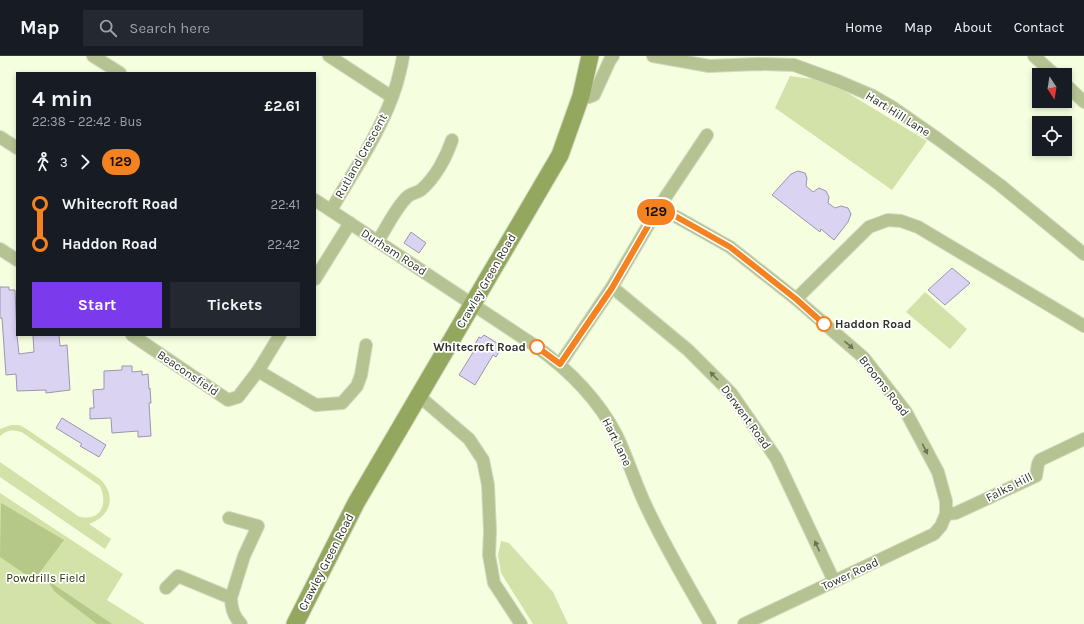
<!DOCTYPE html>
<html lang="en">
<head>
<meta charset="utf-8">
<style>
	body { margin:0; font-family:Karla,sans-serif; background:#242831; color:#f1f3f6; height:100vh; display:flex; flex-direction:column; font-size:15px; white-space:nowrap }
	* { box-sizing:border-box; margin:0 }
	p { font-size:13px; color:#9ea1a6 }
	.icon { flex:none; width:22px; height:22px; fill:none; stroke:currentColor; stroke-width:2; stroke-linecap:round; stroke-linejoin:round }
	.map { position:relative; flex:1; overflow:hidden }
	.panel { position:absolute; left:16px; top:16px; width:300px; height:264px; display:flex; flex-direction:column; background:#171b24; border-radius:0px; box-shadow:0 2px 6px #0003 }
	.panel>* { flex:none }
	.badge { padding:0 8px; border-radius:13px; font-size:14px; line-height:26px }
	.needle { width:26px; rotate:168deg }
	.buttons { position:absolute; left:1032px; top:12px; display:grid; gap:8px }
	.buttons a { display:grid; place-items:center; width:40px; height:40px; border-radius:0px; background:#171b24; box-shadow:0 2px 6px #0003; font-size:20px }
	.map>.badge { position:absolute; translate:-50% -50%; box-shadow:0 0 0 2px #fff }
	.legs { display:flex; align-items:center; gap:6px; height:44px; padding:0 16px; font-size:13px }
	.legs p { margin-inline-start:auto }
	.overview { display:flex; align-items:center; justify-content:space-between; height:68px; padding:0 16px }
	h1 { font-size:22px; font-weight:700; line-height:30px }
	.primary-button { display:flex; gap:8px; margin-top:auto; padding:8px 16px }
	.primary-button a { flex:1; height:46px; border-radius:0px; background:#7c3aed; color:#fff; font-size:16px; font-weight:700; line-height:46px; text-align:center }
	.primary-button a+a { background:#242831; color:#f1f3f6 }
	ul { padding:0 16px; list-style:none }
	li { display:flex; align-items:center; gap:14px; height:40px; font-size:15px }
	li i { display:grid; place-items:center; width:6px; height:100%; margin:0 5px; background:currentColor }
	li i::after { content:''; width:10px; height:10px; margin:-5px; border:3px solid; border-radius:50%; background:#171b24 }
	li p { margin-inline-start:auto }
	li:first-child i { background:linear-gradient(#0000 50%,currentColor 0) }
	li:last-child i { background:linear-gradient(currentColor 50%,#0000 0) }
	header { display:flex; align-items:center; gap:24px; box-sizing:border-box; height:56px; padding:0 20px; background:#171b24; border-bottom:1px solid #363941 }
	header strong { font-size:19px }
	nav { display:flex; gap:22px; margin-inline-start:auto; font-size:14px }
	.search { width:280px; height:36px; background:#242831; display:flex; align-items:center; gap:10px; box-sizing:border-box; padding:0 14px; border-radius:0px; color:#9ea1a6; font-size:15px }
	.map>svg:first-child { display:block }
	.green { fill:#d2e2a9 }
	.forest { fill:#b6c888 }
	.building { fill:#dad3f2; stroke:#9b95b2 }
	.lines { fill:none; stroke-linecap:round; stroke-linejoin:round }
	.street-casing { stroke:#d1dabe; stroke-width:14 }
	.secondary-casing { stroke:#d1dabe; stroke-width:19 }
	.street { stroke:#b5c393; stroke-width:12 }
	.secondary { stroke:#94a75e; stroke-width:17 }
	.oneway { fill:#6b7357 }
	.line-1-casing { stroke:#fff; stroke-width:9 }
	.line-1 { stroke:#f58220; stroke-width:6 }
	.stop-1-dot { fill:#fff; stroke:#f58220; stroke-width:2 }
	.labels { text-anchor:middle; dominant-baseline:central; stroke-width:3.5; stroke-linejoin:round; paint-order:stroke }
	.street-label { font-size:12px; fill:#2e3226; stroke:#fff }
	.stop-label { font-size:12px; font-weight:bold; fill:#2e3226; stroke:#fff; text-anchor:start }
	.park-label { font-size:12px; fill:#293303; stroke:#fff }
</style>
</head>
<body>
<header>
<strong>Map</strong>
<div class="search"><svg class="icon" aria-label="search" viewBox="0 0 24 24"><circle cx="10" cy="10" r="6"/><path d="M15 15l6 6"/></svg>Search here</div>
<nav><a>Home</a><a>Map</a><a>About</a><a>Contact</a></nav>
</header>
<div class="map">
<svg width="1084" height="568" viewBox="0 0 1084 568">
	<rect width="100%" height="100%" fill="#f5ffdf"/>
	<!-- green -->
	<g class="green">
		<path d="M790 20 828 25 927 85 892 134 775 52Z"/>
		<path d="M925 236 967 273 950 293 906 256Z"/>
		<path d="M11 369H19L25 372 100 423C117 440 111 460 89 468L111 483 105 493 0 421V406L78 460C99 467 109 449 100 430L23 377C14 373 7 374 0 380V373Z"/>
		<path d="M0 437 123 518 107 544 145 568H0Z"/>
		<path d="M501 485 509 487 553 536 568 568H533L501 517 498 499Z"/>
	</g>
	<!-- forest -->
	<g class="forest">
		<path d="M1 447 64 484 34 524 0 501Z"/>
		<path d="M47 524 112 568H97L55 536Z"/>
	</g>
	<!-- building -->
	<g class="building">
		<path d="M798 115 805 117 807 122 806 130 813 136 819 132 826 135 829 141 828 147 835 152 841 150 848 152 851 158 848 166 834 184 821 173 820 176 772 139 791 118Z"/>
		<path d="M411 176 426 187 419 197 404 187Z"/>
		<path d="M952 212 970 227 945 249 928 234Z"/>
		<path d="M0 231H9V234H15L17 279 19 298 34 296 33 279H59L60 290 67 289 70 334 46 337V334L17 335 16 318 6 319 2 262H0Z"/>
		<path d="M484 279 502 290 496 301 493 299 475 329 459 319 477 290 475 288 479 281 481 282Z"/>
		<path d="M122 310H132V316L142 315V319L148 318 149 333 150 332 151 347H149L151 380 138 381V375L112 377 111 362 90 363V352H94L93 334 104 333V315L122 314Z"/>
		<path d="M62 362 106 389 99 401 80 390 82 388 56 372Z"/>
	</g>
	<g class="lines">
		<!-- street casing -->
		<g class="street-casing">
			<g id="street">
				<path d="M93 0 120 17"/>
				<path d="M329 0 392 41"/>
				<path d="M653 0 709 10 758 8 794 9 838 25 873 40 892 51 938 83 1000 129 1084 198"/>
				<path d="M1034 0 1055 19"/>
				<path d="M1065 28 1084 46"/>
				<path d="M581 40 589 41 594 39 610 4 613 0"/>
				<path d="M0 81 17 92"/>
				<path d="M315 144 534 289C568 313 598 343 617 380 628 403 635 427 646 450 665 491 688 529 710 568"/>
				<path d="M659 151 730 191 796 243 864 302 906 356 938 416 946 445V458L941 470 934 478 744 568"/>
				<path d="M331 154C355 113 383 73 397 27 399 18 402 9 403 0"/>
				<path d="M378 185C387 171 395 153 407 141 411 137 417 137 421 134 435 122 446 102 452 84"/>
				<path d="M0 193 17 204"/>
				<path d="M315 223 350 167"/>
				<path d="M612 231 688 294 731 337 776 402 834 525"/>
				<path d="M796 243 869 171 888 164 901 165 918 171 1084 270"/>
				<path d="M132 279 228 344 238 341 258 315"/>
				<path d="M280 279 258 315 316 349 342 347 357 330 361 319 366 289"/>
				<path d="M560 308 612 231 659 151 707 79"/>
				<path d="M419 340 469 383 483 404 488 429 490 475 489 499 494 527 521 568"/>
				<path d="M946 458 956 457 1036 420 1038 408 1040 404 1084 383"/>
				<path d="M229 462 258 470 244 500 231 542"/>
				<path d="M166 532 178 520 231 542C231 552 234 561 241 568"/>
			</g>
		</g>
		<!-- secondary casing -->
		<g class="secondary-casing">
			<path id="secondary" d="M295 568 356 447 560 99 581 40 590 0"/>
		</g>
		<!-- street -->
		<use href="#street" class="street"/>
		<!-- secondary -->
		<use href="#secondary" class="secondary"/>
	</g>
	<!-- one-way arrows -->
	<defs><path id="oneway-solid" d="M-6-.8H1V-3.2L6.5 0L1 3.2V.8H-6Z"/></defs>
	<g class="oneway">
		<use href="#oneway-solid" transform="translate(849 289) rotate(41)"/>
		<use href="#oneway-solid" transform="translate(714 320) rotate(-134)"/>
		<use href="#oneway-solid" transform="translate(925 393) rotate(63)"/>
		<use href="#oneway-solid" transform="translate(817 490) rotate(-115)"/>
	</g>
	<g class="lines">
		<!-- line-1 casing -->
		<g class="line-1-casing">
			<path id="line-1" d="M537 291 560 308 612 232 659 151 730 191 796 243 824 268"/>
		</g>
		<!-- line-1 -->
		<use href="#line-1" class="line-1"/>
	</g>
	<!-- markers -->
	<g class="stop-1-dot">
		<circle cx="824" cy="268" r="7"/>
		<circle cx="537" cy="291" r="7"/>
	</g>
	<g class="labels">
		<!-- street labels -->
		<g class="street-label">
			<text transform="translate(898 58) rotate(32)">Hart Hill Lane</text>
			<text transform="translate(361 100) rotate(-61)">Rutland Crescent</text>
			<text transform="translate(394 196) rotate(33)">Durham Road</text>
			<text transform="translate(486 225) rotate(-60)">Crawley Green Road</text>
			<text transform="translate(188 317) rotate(34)">Beaconsfield</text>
			<text transform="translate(884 330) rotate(52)">Brooms Road</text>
			<text transform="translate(746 361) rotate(54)">Derwent Road</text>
			<text transform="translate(617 386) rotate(64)">Hart Lane</text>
			<text transform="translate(1009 431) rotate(-27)">Falks Hill</text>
			<text transform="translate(326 506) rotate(-63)">Crawley Green Road</text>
			<text transform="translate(850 518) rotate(-25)">Tower Road</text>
		</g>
		<!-- stop labels -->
		<g class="stop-label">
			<text x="835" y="268">Haddon Road</text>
			<text x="526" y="291" text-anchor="end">Whitecroft Road</text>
		</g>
		<!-- park labels -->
		<g class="park-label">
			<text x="46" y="522">Powdrills Field</text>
		</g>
	</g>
</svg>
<div class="buttons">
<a><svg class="needle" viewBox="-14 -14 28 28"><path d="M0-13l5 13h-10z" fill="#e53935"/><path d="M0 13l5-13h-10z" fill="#9ea1a6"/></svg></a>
<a><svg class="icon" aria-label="locate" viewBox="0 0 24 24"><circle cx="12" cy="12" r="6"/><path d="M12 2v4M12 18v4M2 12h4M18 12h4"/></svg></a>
</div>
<b class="badge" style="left:656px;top:156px;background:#f58220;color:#111">129</b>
<section class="panel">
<div class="overview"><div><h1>4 min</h1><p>22:38 – 22:42 · Bus</p></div><b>£2.61</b></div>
<div class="legs"><svg class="icon" aria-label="walk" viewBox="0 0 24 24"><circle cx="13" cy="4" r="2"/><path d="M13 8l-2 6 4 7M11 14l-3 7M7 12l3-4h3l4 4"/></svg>3<svg class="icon" aria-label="forward" viewBox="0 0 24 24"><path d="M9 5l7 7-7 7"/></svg><b class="badge" style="background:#f58220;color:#111">129</b></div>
<ul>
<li><i style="color:#f58220"></i><b>Whitecroft Road</b><p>22:41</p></li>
<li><i style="color:#f58220"></i><b>Haddon Road</b><p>22:42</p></li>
</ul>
<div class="primary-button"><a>Start</a><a>Tickets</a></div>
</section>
</div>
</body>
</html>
